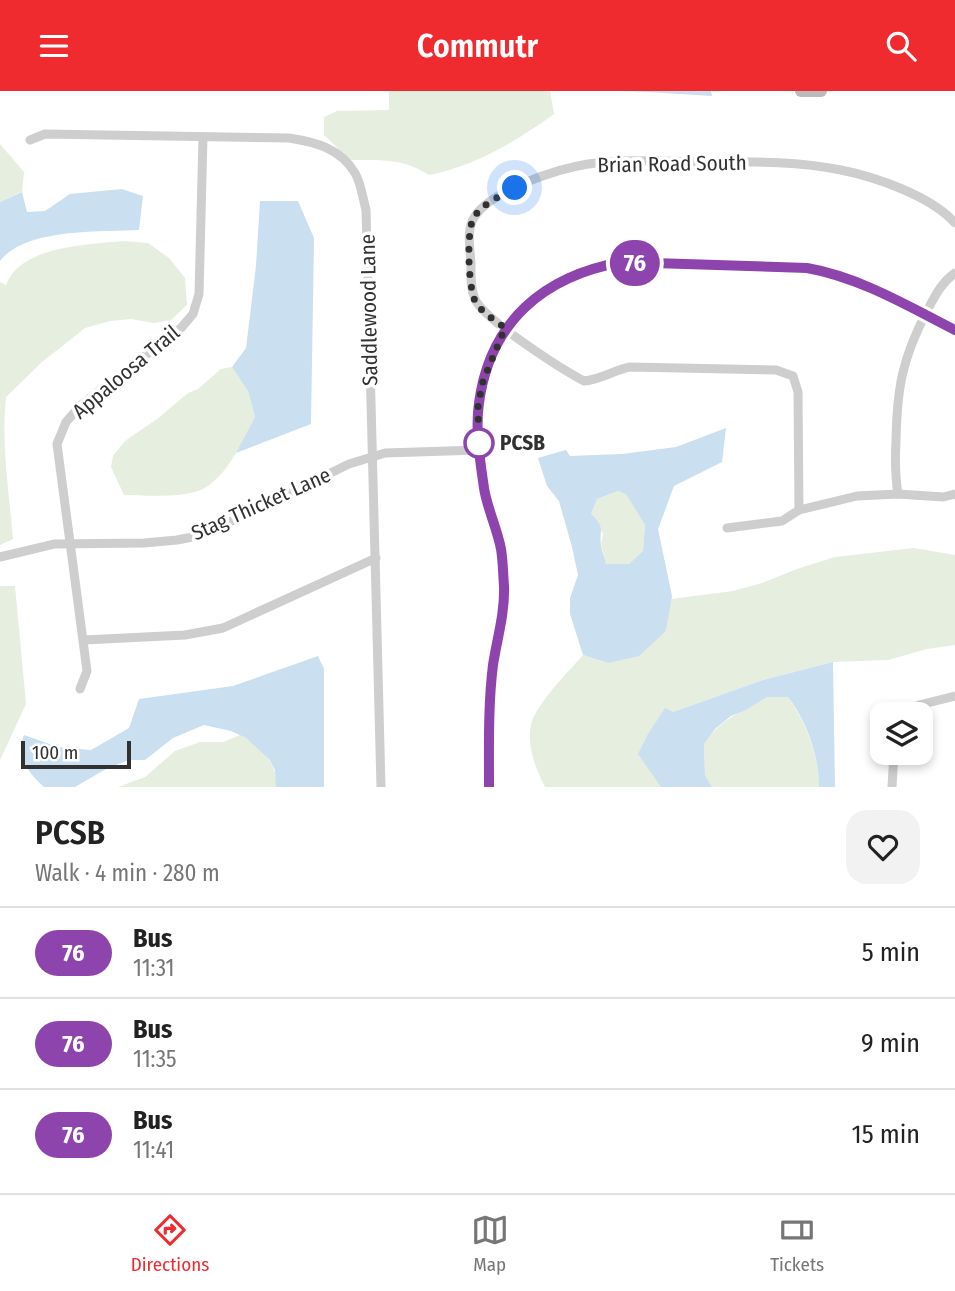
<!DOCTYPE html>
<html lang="en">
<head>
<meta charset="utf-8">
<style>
	body { margin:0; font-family:"Fira Sans Condensed",sans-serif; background:#f2f2f2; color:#222; height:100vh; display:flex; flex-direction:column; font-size:26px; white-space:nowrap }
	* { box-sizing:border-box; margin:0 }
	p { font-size:23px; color:#767676 }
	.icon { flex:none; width:38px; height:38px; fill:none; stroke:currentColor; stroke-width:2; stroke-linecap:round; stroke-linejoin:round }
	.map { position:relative; height:696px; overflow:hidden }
	.details { display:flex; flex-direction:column; background:#fff; flex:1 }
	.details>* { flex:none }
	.badge { padding:0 14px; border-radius:23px; font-size:24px; line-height:46px }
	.fabs { position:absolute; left:870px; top:611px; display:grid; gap:14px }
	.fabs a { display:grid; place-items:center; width:63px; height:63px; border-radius:14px; background:#fff; box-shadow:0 4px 10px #0003; font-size:35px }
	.scale { position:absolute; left:21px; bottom:18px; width:110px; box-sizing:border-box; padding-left:7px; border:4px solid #313131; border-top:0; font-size:19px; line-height:24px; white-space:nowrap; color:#313131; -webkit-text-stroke:5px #fff; paint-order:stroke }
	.you { position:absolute; width:35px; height:35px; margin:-18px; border:5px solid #fff; border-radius:50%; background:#1a73e8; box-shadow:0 0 0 10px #1a73e833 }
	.map>.badge { position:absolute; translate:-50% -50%; box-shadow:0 0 0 4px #fff }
	.round { display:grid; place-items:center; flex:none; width:74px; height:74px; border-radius:21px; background:#f2f2f2 }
	.headline { display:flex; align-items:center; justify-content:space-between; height:119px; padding:0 35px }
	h1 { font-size:33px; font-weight:600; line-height:52px }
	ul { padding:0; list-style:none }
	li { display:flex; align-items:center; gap:21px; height:91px; padding:0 35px; border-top:2px solid #e0e0e0 }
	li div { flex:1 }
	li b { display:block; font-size:26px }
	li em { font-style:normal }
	li .badge { min-width:77px; font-weight:700; text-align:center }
	header { display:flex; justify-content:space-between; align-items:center; height:91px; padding:0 35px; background:#f02b30; color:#fff; font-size:32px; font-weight:600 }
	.tab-bar { display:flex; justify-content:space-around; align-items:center; height:98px; border-top:2px solid #e0e0e0; background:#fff; font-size:19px; color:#767676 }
	.tab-bar a { display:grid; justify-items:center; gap:4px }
	.tab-bar .on { color:#f02b30 }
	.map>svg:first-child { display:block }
	.green { fill:#e6eedf }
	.water { fill:#cadfef; fill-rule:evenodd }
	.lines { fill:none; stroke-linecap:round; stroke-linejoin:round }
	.street { stroke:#cecece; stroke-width:9 }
	.secondary { stroke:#bbb; stroke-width:12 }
	.line-casing { stroke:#fff; stroke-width:16 }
	.line { stroke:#8e44ad; stroke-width:10 }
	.walk { stroke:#313131; stroke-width:7; stroke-dasharray:0 12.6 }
	.stop-dot { fill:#fff; stroke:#8e44ad; stroke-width:3.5 }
	.labels { text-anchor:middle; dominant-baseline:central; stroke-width:7; stroke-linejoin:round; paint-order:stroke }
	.street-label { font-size:21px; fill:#313131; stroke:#fff }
	.stop-label { font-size:21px; font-weight:bold; fill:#313131; stroke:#fff; text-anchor:start }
</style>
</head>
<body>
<header><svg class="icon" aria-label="menu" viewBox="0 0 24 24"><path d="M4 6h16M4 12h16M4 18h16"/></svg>Commutr<svg class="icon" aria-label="search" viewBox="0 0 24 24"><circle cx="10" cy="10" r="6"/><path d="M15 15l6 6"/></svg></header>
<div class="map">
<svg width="955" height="696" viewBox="0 0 955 696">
	<rect width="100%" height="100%" fill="#fff"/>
	<!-- green -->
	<g class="green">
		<path d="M389 0H550L554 23C517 50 475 75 429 84 403 67 381 69 350 69L324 44V26L337 20 389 19Z"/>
		<path d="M0 53 24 81 22 103 21 101 0 111Z"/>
		<path d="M123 150 148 152 169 167 185 187 187 214 171 229 154 232 131 228 110 230 85 237 42 271 6 306C1 354 9 400 13 448L0 454V191L6 194C21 154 88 154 123 150Z"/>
		<path d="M232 276 248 300 255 326C243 350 223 394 195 401 173 407 147 404 124 404L111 376 113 365 125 350 157 328 188 302 198 298 221 278Z"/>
		<path d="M618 400 626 402 645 434 643 460 629 473H606L601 453 603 443 591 423 597 408Z"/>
		<path d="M914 457 955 464V554L927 558 888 569 833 571 763 589 673 621 650 678 661 696H545C536 678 526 654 531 634 535 614 569 580 583 564L608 572 666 541 671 508 733 500 762 492 797 478 835 466Z"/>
		<path d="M0 495H15L26 613 0 669Z"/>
		<path d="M767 606H788C806 632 819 664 819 696H712L705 684 704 652C725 625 739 623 767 606Z"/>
		<path d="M240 644C260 654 279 674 276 696H118L145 686 175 660 200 651H223Z"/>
	</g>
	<!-- water -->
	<g class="water">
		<path d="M632 0H711L712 5Z"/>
		<path d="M122 98 143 105 139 139C100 141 25 137 0 170V111L22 101 27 121 45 120 70 103Z"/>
		<path d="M260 110H298L314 147 311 333 236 362 255 326 248 300 232 276 246 257 256 175Z"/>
		<path d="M726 337 722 371 674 395 658 438 672 505 666 540 639 565 608 572 583 564 570 523V507L578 484 572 456 559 410 547 395 538 367 566 359 570 365 622 363 676 356ZM618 400 626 403 645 434 643 460 629 473H606C605 467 602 461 601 455 599 439 606 437 591 423L597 408Z"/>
		<path d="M318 565 324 578V696H276L275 679 269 668 246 647 231 640 204 634 173 647 145 669H129L106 678 75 696H44C29 683 15 664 24 644L58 656 91 659 129 637 139 608 233 595Z"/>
		<path d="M833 571 835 696H819C819 665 807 631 788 606H767L746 619 731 625 715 638 704 653 705 684 712 696H661L638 663 648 643 665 617 673 621 763 589Z"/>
	</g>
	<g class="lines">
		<!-- street -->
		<g class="street">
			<path d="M30 49 45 43 289 47C315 51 340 57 355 82 361 92 363 108 366 119L381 696"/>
			<path d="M898 403C895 385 895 368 896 350 897 297 902 268 927 220 935 205 941 192 955 182"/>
			<path d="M799 419 798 301 793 285 776 279 630 276C614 279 600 289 584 290 563 279 483 228 475 208 470 197 471 184 471 172 470 157 466 138 475 125 492 99 557 78 588 73 623 68 659 70 694 71 743 71 793 69 841 79 876 86 931 105 955 132"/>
			<path d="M727 437 782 430 799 419 857 405 898 403 943 406 955 403"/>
			<path d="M0 466 54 453 144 452 177 449 203 444 349 373 385 362 479 359"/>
			<path d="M84 549 185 544 223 537 376 467"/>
			<path d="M80 598 87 580 57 353 66 331 81 314 181 237 193 223 199 203 203 46"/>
			<path d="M907 623 919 614 955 605"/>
			<path d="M892 696 894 662"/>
		</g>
		<!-- secondary -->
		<g class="secondary">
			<path d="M801 0H821"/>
			<path d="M489 696C489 655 488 614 493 574 497 548 505 522 504 495 503 483 503 470 501 458 497 437 487 417 484 397 480 369 475 339 479 312 490 230 544 186 623 171L807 177C859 186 908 215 955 239"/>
		</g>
	</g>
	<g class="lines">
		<!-- line casing -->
		<g class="line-casing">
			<path id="line" d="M489 696C489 655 488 614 493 574 497 548 505 522 504 495 503 483 503 470 501 458 497 437 487 417 484 397 480 369 475 339 479 312 490 230 544 185 622 171L807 177C859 186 908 215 955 239"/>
		</g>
		<!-- line -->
		<use href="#line" class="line"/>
		<!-- walk -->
		<path class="walk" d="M479 352V359L478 315 483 290 505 237C496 230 483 222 476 212 468 199 466 138 474 126 483 112 501 105 515 97"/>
	</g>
	<!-- markers -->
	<circle class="stop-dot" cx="479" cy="352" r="14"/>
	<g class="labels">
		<!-- street labels -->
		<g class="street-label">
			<text transform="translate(672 73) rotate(-1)">Brian Road South</text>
			<text transform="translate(369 219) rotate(-91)">Saddlewood Lane</text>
			<text transform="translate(126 281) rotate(-40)">Appaloosa Trail</text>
			<text transform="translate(261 413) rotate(-24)">Stag Thicket Lane</text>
		</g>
		<!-- stop labels -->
		<g class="stop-label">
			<text x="500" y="352">PCSB</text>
		</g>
	</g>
</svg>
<div class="fabs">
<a><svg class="icon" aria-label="layers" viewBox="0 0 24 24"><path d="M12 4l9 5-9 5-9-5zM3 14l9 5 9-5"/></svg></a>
</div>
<div class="scale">100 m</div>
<div class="you" style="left:515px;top:97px"></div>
<b class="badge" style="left:635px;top:172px;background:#8e44ad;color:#fff">76</b>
</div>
<section class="details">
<div class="headline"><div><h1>PCSB</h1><p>Walk · 4 min · 280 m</p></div><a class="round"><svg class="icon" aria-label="heart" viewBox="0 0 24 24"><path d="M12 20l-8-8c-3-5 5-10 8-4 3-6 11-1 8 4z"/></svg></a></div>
<ul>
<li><span class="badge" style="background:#8e44ad;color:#fff">76</span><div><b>Bus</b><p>11:31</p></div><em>5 min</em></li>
<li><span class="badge" style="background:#8e44ad;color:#fff">76</span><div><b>Bus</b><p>11:35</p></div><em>9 min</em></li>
<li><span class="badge" style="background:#8e44ad;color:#fff">76</span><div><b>Bus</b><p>11:41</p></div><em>15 min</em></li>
</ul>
</section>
<nav class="tab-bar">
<a class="on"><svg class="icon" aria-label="directions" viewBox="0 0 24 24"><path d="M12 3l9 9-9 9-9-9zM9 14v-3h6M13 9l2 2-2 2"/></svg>Directions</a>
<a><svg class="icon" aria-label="map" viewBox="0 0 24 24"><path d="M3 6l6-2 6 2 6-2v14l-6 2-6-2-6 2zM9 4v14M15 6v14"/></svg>Map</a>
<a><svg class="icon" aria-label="tickets" viewBox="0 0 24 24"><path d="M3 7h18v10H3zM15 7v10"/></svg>Tickets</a>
</nav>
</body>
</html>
